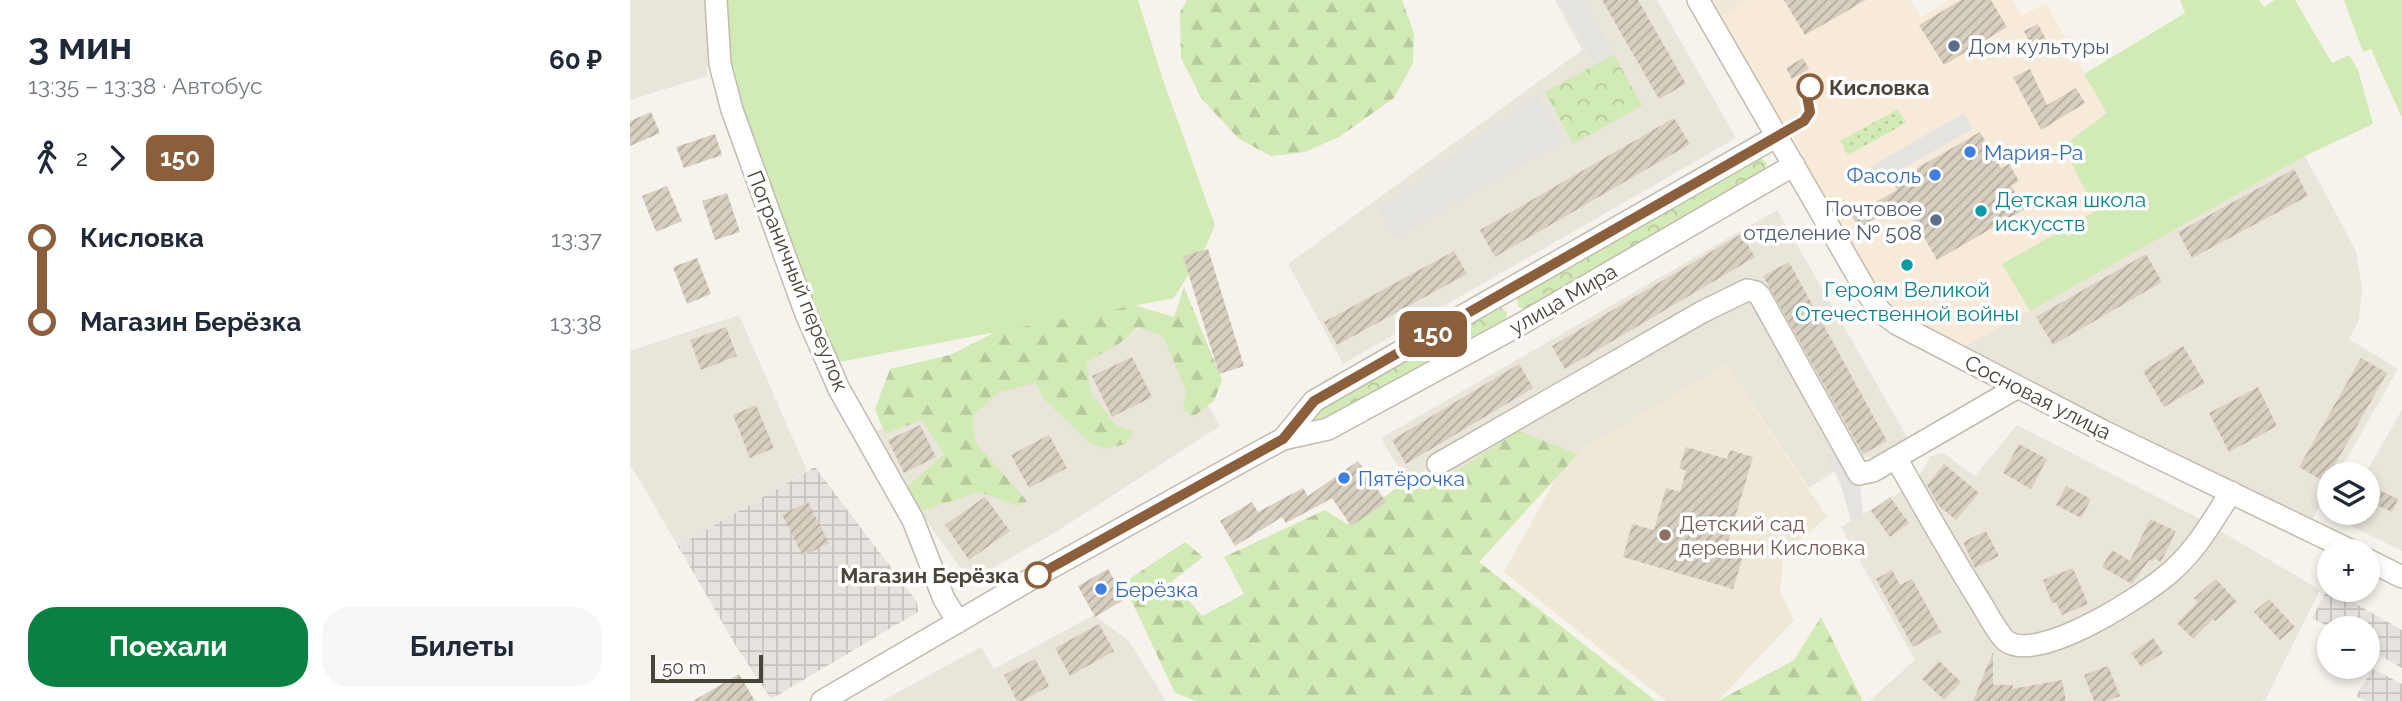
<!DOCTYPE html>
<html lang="ru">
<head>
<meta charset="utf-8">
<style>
	body { margin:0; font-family:Raleway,sans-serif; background:#f6f6f7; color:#1f2937; height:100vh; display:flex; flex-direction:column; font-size:26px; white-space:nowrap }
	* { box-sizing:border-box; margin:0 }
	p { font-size:23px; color:#747a83 }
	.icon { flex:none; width:38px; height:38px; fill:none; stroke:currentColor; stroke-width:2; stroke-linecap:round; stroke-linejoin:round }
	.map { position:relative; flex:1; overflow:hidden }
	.panel { display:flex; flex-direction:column; background:#fff; width:630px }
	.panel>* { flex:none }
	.badge { padding:0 14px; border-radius:10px; font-size:24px; line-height:46px }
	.tools { position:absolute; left:1687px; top:462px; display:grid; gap:14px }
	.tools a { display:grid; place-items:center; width:63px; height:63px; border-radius:50%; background:#fff; box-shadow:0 4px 10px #0003; font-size:35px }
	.scale { position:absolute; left:21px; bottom:18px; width:112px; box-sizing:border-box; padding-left:7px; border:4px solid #4b4439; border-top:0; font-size:19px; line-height:24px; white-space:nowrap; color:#4b4439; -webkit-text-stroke:5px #fff; paint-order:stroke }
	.map>.badge { position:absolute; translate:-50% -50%; box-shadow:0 0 0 4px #fff }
	.legs { display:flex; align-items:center; gap:10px; height:77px; padding:0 28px; font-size:23px }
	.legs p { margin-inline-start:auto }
	.head { display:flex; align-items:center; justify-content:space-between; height:119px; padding:0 28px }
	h1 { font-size:38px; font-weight:700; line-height:52px }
	.action { display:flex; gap:14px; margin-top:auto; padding:14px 28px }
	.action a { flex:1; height:80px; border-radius:28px; background:#0b8043; color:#fff; font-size:28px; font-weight:700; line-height:80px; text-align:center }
	.action a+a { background:#f6f6f7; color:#1f2937 }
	ul { padding:0 28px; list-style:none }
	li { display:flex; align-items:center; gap:24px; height:84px; font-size:26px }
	li i { display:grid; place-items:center; width:10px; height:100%; margin:0 9px; background:currentColor }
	li i::after { content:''; width:18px; height:18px; margin:-9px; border:5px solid; border-radius:50%; background:#fff }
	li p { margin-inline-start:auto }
	li:first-child i { background:linear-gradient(#0000 50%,currentColor 0) }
	li:last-child i { background:linear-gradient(currentColor 50%,#0000 0) }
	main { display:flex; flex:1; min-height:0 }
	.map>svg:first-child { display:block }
	.residential { fill:#eae5da }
	.commercial { fill:#f7ead8 }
	.industrial { fill:url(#industrial-grid) }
	.education { fill:#efe8d6 }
	.grass { fill:url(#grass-dots) }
	.forest { fill:url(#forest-firs) }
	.park { fill:url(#park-crowns) }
	.garden { fill:#d2eab5 }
	.parking { fill:#e5e3e0 }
	.building { fill:url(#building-hatch) }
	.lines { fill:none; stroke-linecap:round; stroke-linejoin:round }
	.minor-casing { stroke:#c2bbae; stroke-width:24 }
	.minor { stroke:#fff; stroke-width:21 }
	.line-1-casing { stroke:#fff; stroke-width:16 }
	.line-1 { stroke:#8b5e3c; stroke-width:10 }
	.service-dot { fill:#5c6f8a; stroke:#fff; stroke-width:2.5 }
	.stop-1-dot { fill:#fff; stroke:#8b5e3c; stroke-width:3.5 }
	.shop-dot { fill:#3f7fe0; stroke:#fff; stroke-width:2.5 }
	.culture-dot { fill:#0f9aa8; stroke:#fff; stroke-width:2.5 }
	.education-dot { fill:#8d6e63; stroke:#fff; stroke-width:2.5 }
	.labels { text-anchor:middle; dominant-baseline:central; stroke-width:7; stroke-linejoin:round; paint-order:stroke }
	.service-label { font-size:21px; fill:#4e5e75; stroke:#fff; text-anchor:start }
	.stop-label { font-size:21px; font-weight:bold; fill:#4b4439; stroke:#fff; text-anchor:start }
	.shop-label { font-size:21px; fill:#366cbe; stroke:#fff; text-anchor:start }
	.culture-label { font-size:21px; fill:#0d838f; stroke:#fff; text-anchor:start }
	.street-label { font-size:21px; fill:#4b4439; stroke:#fff }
	.education-label { font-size:21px; fill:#785e54; stroke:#fff; text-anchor:start }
</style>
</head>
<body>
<main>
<section class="panel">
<div class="head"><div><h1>3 мин</h1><p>13:35 – 13:38 · Автобус</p></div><b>60 ₽</b></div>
<div class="legs"><svg class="icon" aria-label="walk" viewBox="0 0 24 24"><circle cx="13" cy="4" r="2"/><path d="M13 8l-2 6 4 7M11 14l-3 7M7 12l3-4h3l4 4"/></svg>2<svg class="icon" aria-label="forward" viewBox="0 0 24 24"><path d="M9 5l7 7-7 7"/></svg><b class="badge" style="background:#8b5e3c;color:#fff">150</b></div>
<ul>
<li><i style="color:#8b5e3c"></i><b>Кисловка</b><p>13:37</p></li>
<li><i style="color:#8b5e3c"></i><b>Магазин Берёзка</b><p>13:38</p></li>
</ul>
<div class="action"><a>Поехали</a><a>Билеты</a></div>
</section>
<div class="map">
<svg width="1772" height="701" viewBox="0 0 1772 701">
	<defs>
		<pattern id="industrial-grid" width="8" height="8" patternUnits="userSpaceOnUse" patternTransform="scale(1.75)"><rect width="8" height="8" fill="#e6e2dd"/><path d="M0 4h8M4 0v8" fill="none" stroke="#c7c3be"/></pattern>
		<pattern id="grass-dots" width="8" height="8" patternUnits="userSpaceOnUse" patternTransform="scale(1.75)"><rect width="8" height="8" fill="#d2eab5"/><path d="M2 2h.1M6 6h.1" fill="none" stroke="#b6ca9c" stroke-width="1.8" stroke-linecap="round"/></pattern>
		<pattern id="forest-firs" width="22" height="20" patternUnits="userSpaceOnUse" patternTransform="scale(1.75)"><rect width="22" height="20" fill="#d2eab5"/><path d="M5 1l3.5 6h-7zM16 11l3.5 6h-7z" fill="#b6ca9c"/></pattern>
		<pattern id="park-crowns" width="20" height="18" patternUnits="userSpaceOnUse" patternTransform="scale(1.75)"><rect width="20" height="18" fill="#d2eab5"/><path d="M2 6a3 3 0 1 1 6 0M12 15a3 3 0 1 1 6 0" fill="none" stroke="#b6ca9c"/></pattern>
		<pattern id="building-hatch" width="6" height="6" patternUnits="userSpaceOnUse" patternTransform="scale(1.75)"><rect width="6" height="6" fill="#d8cfc1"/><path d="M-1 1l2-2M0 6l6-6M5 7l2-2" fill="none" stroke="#b1aa9e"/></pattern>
	</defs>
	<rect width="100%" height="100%" fill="#f6f3ec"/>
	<!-- residential -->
	<g class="residential">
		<path d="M0 0H79L77 76 0 100Z"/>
		<path d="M925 0H1027L1106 138 713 364 658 264 952 50Z"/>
		<path d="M1675 156 1726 251 1732 287 1729 320 1719 339 1768 369 1708 474H1699V489L1682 520 1480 424 1335 346Z"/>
		<path d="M1147 210 1280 442 1247 458 1226 457 1179 488 1096 365 936 460 785 495 751 438Z"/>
		<path d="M109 315 177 471 48 546 0 464V351Z"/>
		<path d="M532 325 590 426 429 530 340 581 267 480 243 432 483 333Z"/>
		<path d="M1772 410V551L1709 520 1713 513H1738V474H1735Z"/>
		<path d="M1387 425 1572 520 1690 590 1636 699 1632 701H1239L1285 660 1211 527 1284 484 1301 456 1313 453 1345 476Z"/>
		<path d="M464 615 499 641 536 701H252L351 647 364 669Z"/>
	</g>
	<!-- commercial -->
	<path class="commercial" d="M1120 0H1280L1291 17 1319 0H1382L1392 16 1416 3 1477 114 1433 146 1467 211 1372 264 1400 311 1335 346 1285 324 1254 306 1174 164 1176 160 1157 126 1150 125 1089 17Z"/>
	<!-- industrial -->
	<g class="industrial">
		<path d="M185 467 287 602 288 612 141 699 106 646 48 546Z"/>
		<path d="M1698 588 1772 630V668L1738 649V628H1701L1682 618Z"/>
		<path d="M1743 669 1772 684V701H1736L1726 696Z"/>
	</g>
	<!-- education -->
	<g class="education">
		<path d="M1079 0H1120L1089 17Z"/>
		<path d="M1096 365 1197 517 1154 553 1150 591 1164 620 1088 701H1036L874 572 936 460Z"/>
	</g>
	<!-- grass -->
	<path class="grass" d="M1268 109 1276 123 1218 155 1210 141Z"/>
	<!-- forest -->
	<g class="forest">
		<path d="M557 0H772L784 33 783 63 764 98 709 137 675 152 641 156 609 139 572 99 551 58 550 12Z"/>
		<path d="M554 287 592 380 584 401 563 417 553 410 556 390 533 336 508 327 490 343 456 363 461 393 486 425 504 431 496 444 474 449 457 441 413 398 406 383 369 392 343 416 346 443 397 501 389 506 349 492 291 511 272 491 314 454 292 420 255 434 245 409 260 369 320 355 387 321 487 300 544 317Z"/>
		<path d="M888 431 948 454 849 562 1026 701H566L545 693 493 583 555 542 573 557 542 581 572 616 614 594 594 557 695 510 717 524 779 479 825 472Z"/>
		<path d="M1191 617 1233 701H1088L1164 660Z"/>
	</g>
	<!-- park -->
	<g class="park">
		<path d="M984 54 1012 106 943 144 915 92Z"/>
		<path d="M1130 157 1137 163 1135 170 898 308 893 309 888 306 887 298 890 295Z"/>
		<path d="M871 308 877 312 876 321 691 423 681 420V413Z"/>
	</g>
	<!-- garden -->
	<g class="garden">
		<path d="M97 0H508L532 77 585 225 576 246 544 298 204 363 104 95Z"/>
		<path d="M1550 0H1629L1634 7 1645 0H1665L1702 63 1719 55 1728 70 1743 124 1675 156 1400 311 1372 264 1466 211 1433 146 1477 113 1454 74 1555 13Z"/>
		<path d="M1714 0H1772V118L1741 49 1733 52Z"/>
	</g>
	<!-- parking -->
	<g class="parking">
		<path d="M929 0H953L984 54 965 64Z"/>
		<path d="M907 94 935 140 765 238 749 209Z"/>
		<path d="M1334 113 1343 129 1244 185 1235 170Z"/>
		<path d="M1213 446 1229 474 1233 515 1221 521 1211 485 1196 456Z"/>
	</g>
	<!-- building -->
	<g class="building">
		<path d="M972 0H1008L1056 84 1029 99Z"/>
		<path d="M1154 0H1236L1175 35Z"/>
		<path d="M1331 0H1361L1377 27 1314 65 1289 25Z"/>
		<path d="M1408 24 1420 47 1405 55 1394 31Z"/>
		<path d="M1173 58 1179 69 1162 79 1156 68Z"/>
		<path d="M1400 69 1417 105 1446 88 1455 103 1411 130 1383 77Z"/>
		<path d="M21 112 30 133 0 146V121Z"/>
		<path d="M1044 118 1060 144 865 257 850 230Z"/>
		<path d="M1350 132 1371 168 1379 164 1389 181 1381 186 1395 209 1307 260 1274 202 1229 228 1222 216 1267 190 1263 182Z"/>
		<path d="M85 134 92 155 54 168 46 147Z"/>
		<path d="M1664 169 1678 196 1562 258 1548 232Z"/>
		<path d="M37 186 52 221 26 232 12 196Z"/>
		<path d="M97 193 110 232 85 240 72 201Z"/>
		<path d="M1111 234 1125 257 935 369 922 346Z"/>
		<path d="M578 249 614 366 589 374 553 256Z"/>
		<path d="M824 251 837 274 707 345 694 322Z"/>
		<path d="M1516 254 1532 282 1423 345 1406 317Z"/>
		<path d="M67 258 81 294 57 304 43 267Z"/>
		<path d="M1159 262 1257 441 1233 454 1133 276Z"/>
		<path d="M96 327 107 356 71 370 60 340Z"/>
		<path d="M1553 346 1575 383 1534 407 1513 371Z"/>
		<path d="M502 357 522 397 482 417 462 376Z"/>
		<path d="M1731 358 1757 373 1695 482 1669 467Z"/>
		<path d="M889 364 903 388 776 464 762 440Z"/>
		<path d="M1628 387 1647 426 1599 452 1579 413Z"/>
		<path d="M126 405 144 448 120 458 103 415Z"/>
		<path d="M290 425 306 457 274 473 258 440Z"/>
		<path d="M419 435 437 468 399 488 381 455Z"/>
		<path d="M1389 444 1417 459 1401 489 1373 473Z"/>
		<path d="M1056 447 1097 459 1100 450 1123 457 1095 552 1113 557 1103 589 993 557 1002 524 1024 530 1036 488 1050 492 1056 471 1049 468Z"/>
		<path d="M728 461 756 502 721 526 702 498 656 523 652 517 605 546 590 521 622 502 628 512 673 488 678 496Z"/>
		<path d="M1314 464 1349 493 1326 520 1309 506 1297 485Z"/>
		<path d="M1738 485 1768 499 1762 512 1738 501Z"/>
		<path d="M1436 486 1461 499 1451 518 1426 505Z"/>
		<path d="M355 497 380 531 339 560 315 525Z"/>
		<path d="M1260 497 1279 523 1260 537 1241 511Z"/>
		<path d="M178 502 199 543 173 556 152 515Z"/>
		<path d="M1520 519 1546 531 1531 562 1524 558 1523 561 1519 560 1502 584 1472 567 1482 550 1500 561Z"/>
		<path d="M1356 531 1369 556 1345 568 1333 542Z"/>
		<path d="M1443 568 1458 604 1432 615 1426 602 1422 603 1413 580Z"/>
		<path d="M478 569 495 599 465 617 448 586Z"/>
		<path d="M1262 570 1270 585 1282 579 1311 632 1283 647 1246 579Z"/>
		<path d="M1586 579 1607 602 1585 621 1583 619 1563 639 1547 623 1568 602 1564 598Z"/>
		<path d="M1639 599 1665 627 1650 640 1624 612Z"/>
		<path d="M469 624 484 651 440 676 425 648Z"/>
		<path d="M1523 638 1533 653 1511 667 1501 653Z"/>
		<path d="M1363 652V685H1383L1382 689 1432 680 1436 701H1343Z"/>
		<path d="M405 659 419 686 392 701H387L374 675Z"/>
		<path d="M1309 661 1331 682 1314 700 1292 679Z"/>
		<path d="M1478 666 1490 696 1476 701H1464L1454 675Z"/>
		<path d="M109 674 125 701H63Z"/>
	</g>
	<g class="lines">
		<!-- minor casing -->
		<g class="minor-casing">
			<g id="minor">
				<path d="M86 0 90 64 102 110 176 314 209 389 283 520 314 599 328 622"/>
				<path d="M1068 0 1238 294 1251 312 1267 324 1473 431 1722 551"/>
				<path d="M653 439 684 401 1147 136"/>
				<path d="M1266 458C1292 504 1318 550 1346 595 1354 607 1365 630 1375 640 1406 667 1520 592 1544 569 1567 548 1584 519 1601 492"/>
				<path d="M808 464 1072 312 1117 290 1126 292 1130 296 1229 474 1243 471 1388 387"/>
				<path d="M1738 560 1772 577"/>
				<path d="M192 701 408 575 627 453 653 439 698 429 891 324 1164 165"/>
			</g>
		</g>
		<!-- minor -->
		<use href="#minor" class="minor"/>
	</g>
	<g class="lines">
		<!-- line-1 casing -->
		<g class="line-1-casing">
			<path id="line-1" d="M408 575 653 439 684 401 1174 121 1180 112 1177 96 1180 87"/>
		</g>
		<!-- line-1 -->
		<use href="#line-1" class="line-1"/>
	</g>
	<!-- markers -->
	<g class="service-dot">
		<circle cx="1324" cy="46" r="7"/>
		<circle cx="1306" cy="220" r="7"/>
	</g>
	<g class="stop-1-dot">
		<circle cx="1180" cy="87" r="12"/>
		<circle cx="408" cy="575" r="12"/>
	</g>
	<g class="shop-dot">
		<circle cx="1340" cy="152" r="7"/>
		<circle cx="1305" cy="175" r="7"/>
		<circle cx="714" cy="478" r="7"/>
		<circle cx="471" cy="589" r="7"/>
	</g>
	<g class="culture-dot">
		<circle cx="1351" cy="211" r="7"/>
		<circle cx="1277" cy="265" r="7"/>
	</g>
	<circle class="education-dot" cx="1035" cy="535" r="7"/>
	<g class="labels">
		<!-- service labels -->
		<g class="service-label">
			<text x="1338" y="46">Дом культуры</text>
			<text x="1292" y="208" text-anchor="end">Почтовое<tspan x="1292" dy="24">отделение № 508</tspan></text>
		</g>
		<!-- stop labels -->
		<g class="stop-label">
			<text x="1199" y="87">Кисловка</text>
			<text x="389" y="575" text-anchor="end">Магазин Берёзка</text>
		</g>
		<!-- shop labels -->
		<g class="shop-label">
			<text x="1354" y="152">Мария-Ра</text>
			<text x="1291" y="175" text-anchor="end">Фасоль</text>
			<text x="728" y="478">Пятёрочка</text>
			<text x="485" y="589">Берёзка</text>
		</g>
		<!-- culture labels -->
		<g class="culture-label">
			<text x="1365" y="199">Детская школа<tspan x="1365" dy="24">искусств</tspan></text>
			<text x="1277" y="289" text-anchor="middle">Героям Великой<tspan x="1277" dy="24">Отечественной войны</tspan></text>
		</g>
		<!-- street labels -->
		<g class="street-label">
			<text transform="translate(168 281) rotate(68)">Пограничный переулок</text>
			<text transform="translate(933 299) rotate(-30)">улица Мира</text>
			<text transform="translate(1408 397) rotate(27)">Сосновая улица</text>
		</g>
		<!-- education labels -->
		<g class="education-label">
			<text x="1049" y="523">Детский сад<tspan x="1049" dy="24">деревни Кисловка</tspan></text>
		</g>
	</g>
</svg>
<div class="tools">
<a><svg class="icon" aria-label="layers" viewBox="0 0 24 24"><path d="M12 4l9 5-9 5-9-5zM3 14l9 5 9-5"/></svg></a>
<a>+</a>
<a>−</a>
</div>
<div class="scale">50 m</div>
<b class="badge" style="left:803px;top:334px;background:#8b5e3c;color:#fff">150</b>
</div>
</main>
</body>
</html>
